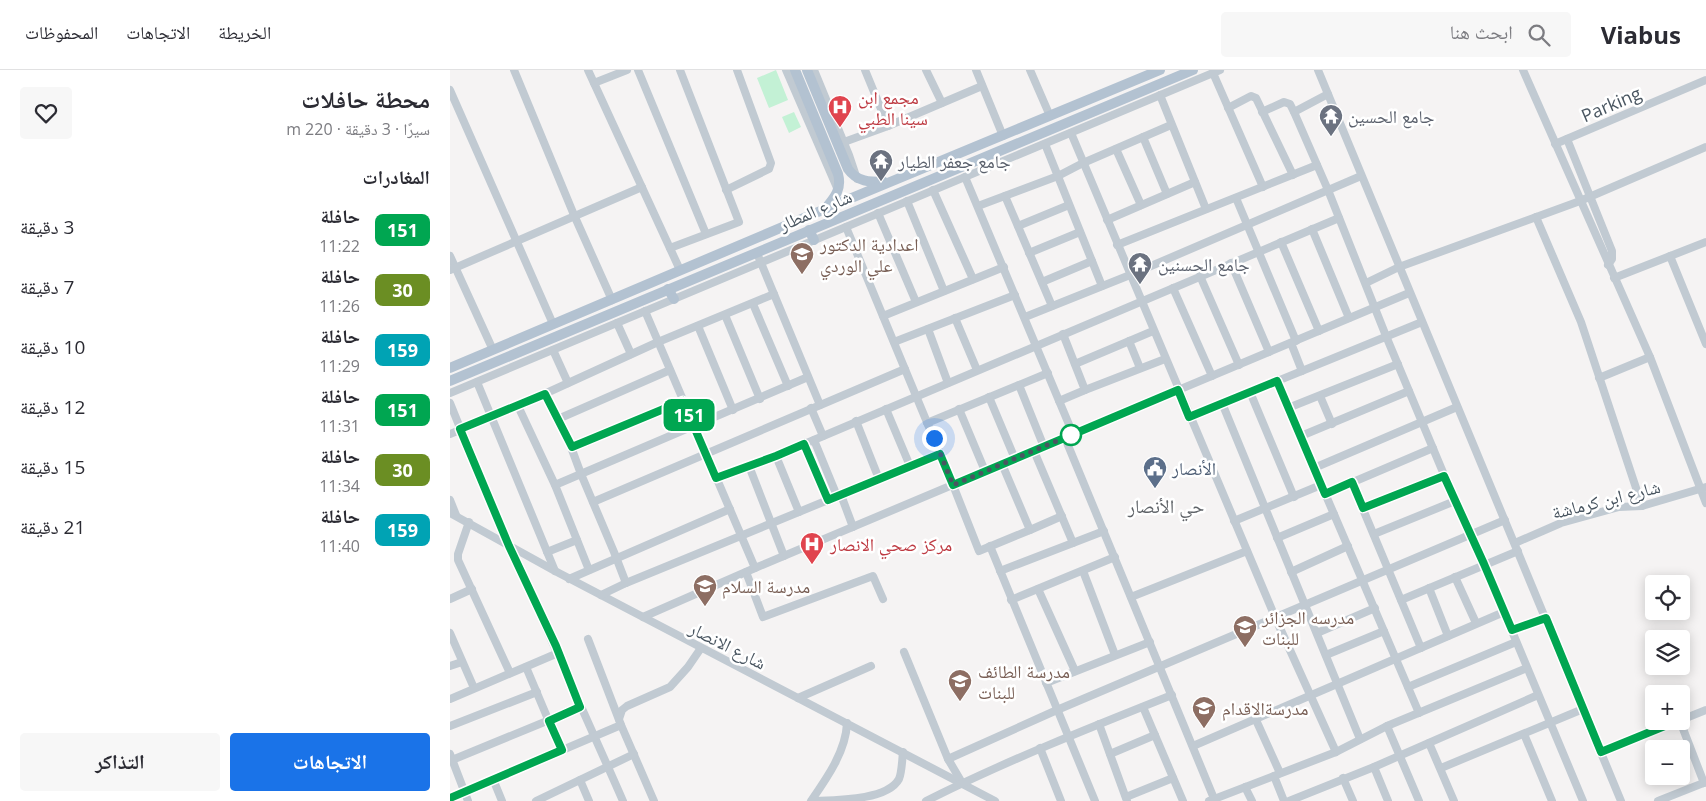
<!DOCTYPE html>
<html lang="ar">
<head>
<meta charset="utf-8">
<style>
	body { margin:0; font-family:"Open Sans","Noto Naskh Arabic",sans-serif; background:#f7f7f7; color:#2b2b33; direction:rtl; height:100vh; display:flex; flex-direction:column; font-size:19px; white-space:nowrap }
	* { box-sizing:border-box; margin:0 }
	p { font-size:16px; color:#7c7c81 }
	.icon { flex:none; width:28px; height:28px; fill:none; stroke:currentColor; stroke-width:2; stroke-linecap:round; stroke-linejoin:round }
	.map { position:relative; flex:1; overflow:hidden; direction:ltr }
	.drawer { display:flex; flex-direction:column; background:#fff; width:450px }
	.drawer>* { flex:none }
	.badge { padding:0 10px; border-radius:8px; font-size:18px; line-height:32px }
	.fabs { position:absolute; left:1195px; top:505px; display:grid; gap:10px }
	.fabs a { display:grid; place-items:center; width:45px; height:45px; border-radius:5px; background:#fff; box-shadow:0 2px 12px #0003; font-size:25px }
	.you { position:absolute; width:25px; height:25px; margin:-12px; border:4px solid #fff; border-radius:50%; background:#1a73e8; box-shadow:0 0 0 8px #1a73e833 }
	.map>.badge { position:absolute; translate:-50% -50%; box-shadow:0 0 0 2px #fff }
	h2 { padding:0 20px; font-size:19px; line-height:45px }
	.round { display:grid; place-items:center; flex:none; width:52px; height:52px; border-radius:5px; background:#f7f7f7 }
	.headline { display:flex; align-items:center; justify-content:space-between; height:85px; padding:0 20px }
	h1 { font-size:24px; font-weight:800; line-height:38px }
	.primary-button { display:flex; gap:10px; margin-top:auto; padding:10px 20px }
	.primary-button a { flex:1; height:58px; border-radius:5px; background:#1a73e8; color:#fff; font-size:20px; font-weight:800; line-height:58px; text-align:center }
	.primary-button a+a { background:#f7f7f7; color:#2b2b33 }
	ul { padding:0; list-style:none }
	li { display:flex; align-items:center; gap:15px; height:60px; padding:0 20px }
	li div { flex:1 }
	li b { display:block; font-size:19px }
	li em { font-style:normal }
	li .badge { min-width:55px; font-weight:700; text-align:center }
	header { display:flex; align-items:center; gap:30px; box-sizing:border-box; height:70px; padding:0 25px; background:#fff; border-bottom:1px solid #e1e1e2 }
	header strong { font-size:24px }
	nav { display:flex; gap:28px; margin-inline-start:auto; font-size:18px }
	.search { width:350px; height:45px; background:#f7f7f7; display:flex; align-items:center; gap:12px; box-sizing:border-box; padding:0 18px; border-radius:5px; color:#7c7c81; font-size:19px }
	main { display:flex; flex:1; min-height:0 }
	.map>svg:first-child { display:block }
	.green { fill:#c3f1d5 }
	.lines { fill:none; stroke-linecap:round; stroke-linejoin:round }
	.minor { stroke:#c1cad2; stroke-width:8 }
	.major { stroke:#b3c2d1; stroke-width:10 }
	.line-casing { stroke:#fff; stroke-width:11 }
	.line { stroke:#00a651; stroke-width:8 }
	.walk { stroke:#4a5661; stroke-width:5; stroke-dasharray:0 9 }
	.stop-dot { fill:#fff; stroke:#00a651; stroke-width:2.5 }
	.labels { text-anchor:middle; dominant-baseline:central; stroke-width:5; stroke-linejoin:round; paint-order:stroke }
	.health-label { font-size:18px; fill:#be3a42; stroke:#fff; text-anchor:start }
	.street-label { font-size:18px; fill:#4a5661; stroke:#fff }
	.worship-label { font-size:18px; fill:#5b616d; stroke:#fff; text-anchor:start }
	.education-label { font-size:18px; fill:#785e54; stroke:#fff; text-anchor:start }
	.service-label { font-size:18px; fill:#4e5e75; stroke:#fff; text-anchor:start }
	.neighbourhood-label { font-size:19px; fill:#5f6368; stroke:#fff }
</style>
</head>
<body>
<header>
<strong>Viabus</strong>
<div class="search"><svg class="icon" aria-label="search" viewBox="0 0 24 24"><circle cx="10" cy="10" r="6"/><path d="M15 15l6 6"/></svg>ابحث هنا</div>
<nav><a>الخريطة</a><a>الاتجاهات</a><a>المحفوظات</a></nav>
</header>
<main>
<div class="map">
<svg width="1256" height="731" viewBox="0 0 1256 731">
	<rect width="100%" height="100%" fill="#f5f3f3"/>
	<!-- green -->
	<g class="green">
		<path d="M326 0 338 30 319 38 307 8Z"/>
		<path d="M344 42 351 57 339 63 332 47Z"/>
	</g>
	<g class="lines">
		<!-- minor -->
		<g class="minor">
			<path d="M64 0 124 145 162 230"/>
			<path d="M138 0 230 200"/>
			<path d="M188 0 256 164"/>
			<path d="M336 0 388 120"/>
			<path d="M364 0 399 85 407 109"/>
			<path d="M415 0 438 56"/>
			<path d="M476 0 492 33"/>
			<path d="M526 0 553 66"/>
			<path d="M580 0 600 46"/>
			<path d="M868 0 1171 731"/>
			<path d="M1073 0 1200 287 1256 433"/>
			<path d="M763 3 813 117"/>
			<path d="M144 13 177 0"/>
			<path d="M0 20 103 254"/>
			<path d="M710 25 756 139"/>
			<path d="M778 38 801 26 806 28 843 105"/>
			<path d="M812 42 834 32 840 34 844 42 878 120 936 266 1005 431 1034 494 1133 731"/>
			<path d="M844 42 878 24"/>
			<path d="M621 63 825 547 886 682"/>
			<path d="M693 67 717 124"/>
			<path d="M1117 69 1162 181V189L1158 195"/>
			<path d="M394 72 438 56 532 16"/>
			<path d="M595 74 652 216"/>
			<path d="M1105 74 1256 10"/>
			<path d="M666 79 691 135"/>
			<path d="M515 107 623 364"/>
			<path d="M276 120 319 99 321 93 287 0"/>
			<path d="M483 120 523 209"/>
			<path d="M555 126 602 236"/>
			<path d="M786 128 846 271"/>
			<path d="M457 131 494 221"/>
			<path d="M528 136 608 106 633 93 721 55"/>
			<path d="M428 143 466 232"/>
			<path d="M1086 147 1131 252 1192 436"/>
			<path d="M657 150 745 112"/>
			<path d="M568 156 619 135"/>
			<path d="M396 157 503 415 529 481 580 460"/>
			<path d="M862 159 899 248"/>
			<path d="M831 172 869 261"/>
			<path d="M667 175 867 95"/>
			<path d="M220 178 289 152 230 0"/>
			<path d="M579 183 630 162"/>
			<path d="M0 186 43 280"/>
			<path d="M1220 186 1256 274"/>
			<path d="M309 188 370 335"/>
			<path d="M781 193 819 282"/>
			<path d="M0 200 192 117"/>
			<path d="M750 206 789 295"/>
			<path d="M1164 208 1256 172"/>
			<path d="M592 212 642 191"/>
			<path d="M916 213 949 197 1130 131 1256 77"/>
			<path d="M723 218 762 306"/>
			<path d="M303 234 338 316"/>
			<path d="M195 241 305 498"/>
			<path d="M275 245 310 329"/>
			<path d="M433 246 554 197"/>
			<path d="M575 247 680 205 911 106"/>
			<path d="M505 248 527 300"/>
			<path d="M167 253 181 284"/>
			<path d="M248 256 283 340"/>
			<path d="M478 259 498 313"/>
			<path d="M679 271 690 298"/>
			<path d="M444 272 565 225"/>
			<path d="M841 273 852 301"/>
			<path d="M103 280 118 313"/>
			<path d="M625 294 703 261"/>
			<path d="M1149 308 1200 287"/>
			<path d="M827 311 969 643"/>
			<path d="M27 312 105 501"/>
			<path d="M569 315 594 377"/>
			<path d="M635 320 715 289"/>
			<path d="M800 322 844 427"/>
			<path d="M0 323 770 0"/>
			<path d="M95 324 121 377 131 404 164 482 176 513"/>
			<path d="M870 326 882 354"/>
			<path d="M539 327 565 389"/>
			<path d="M609 331 635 320 613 264"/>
			<path d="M0 333C54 468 115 599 173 731"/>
			<path d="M772 333 910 669"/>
			<path d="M68 336 105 415 139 500"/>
			<path d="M361 338 373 366"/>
			<path d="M838 338 948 294"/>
			<path d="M436 339 460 396"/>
			<path d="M509 339 535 401"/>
			<path d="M739 347 972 252"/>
			<path d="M108 349 220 300"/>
			<path d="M406 351 429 409"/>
			<path d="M477 353 598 303"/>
			<path d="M0 364 68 336 208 272 324 224"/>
			<path d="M851 366 959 321"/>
			<path d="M615 368 765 731"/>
			<path d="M364 370 387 426"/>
			<path d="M354 373 378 430"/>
			<path d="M121 377 233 331"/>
			<path d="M584 381 623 473"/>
			<path d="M326 386 349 442"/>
			<path d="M552 394 580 460 612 446"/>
			<path d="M299 396 334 486"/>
			<path d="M864 398 1007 337"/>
			<path d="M266 407 326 386 889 148"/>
			<path d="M902 413 971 578"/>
			<path d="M105 415 358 307"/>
			<path d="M875 424 983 378"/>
			<path d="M391 425 403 457"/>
			<path d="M0 430 6 445"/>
			<path d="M143 432 455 299"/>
			<path d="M913 438 994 406"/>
			<path d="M0 443 105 501 545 731"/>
			<path d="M784 451 871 415"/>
			<path d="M19 452 8 484V490L60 603"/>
			<path d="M924 464 1005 431"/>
			<path d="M827 468 884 444"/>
			<path d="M1065 473 1111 453 1169 437 1192 436 1256 417"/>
			<path d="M540 476 645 731"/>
			<path d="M97 482 127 470"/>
			<path d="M550 501 654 461"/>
			<path d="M633 501 665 585"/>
			<path d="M296 502 313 547 423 506 433 529"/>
			<path d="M841 502 898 476"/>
			<path d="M1005 507 1026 553"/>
			<path d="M119 509 280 439"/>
			<path d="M979 518 998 566"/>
			<path d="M588 519 625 601"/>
			<path d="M151 525 176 513 490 384"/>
			<path d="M681 527 797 481"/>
			<path d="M0 529 22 519"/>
			<path d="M561 530 665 487"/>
			<path d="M951 530 1068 481"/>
			<path d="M193 547 305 498 959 223"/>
			<path d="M1062 560 1096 548"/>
			<path d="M0 563 24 618"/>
			<path d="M867 563 925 538"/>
			<path d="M138 569 171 655 204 731"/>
			<path d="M454 582 498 689 511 711"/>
			<path d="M876 585 934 561"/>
			<path d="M0 596 12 592"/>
			<path d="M76 597 111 680"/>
			<path d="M596 613 700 572"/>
			<path d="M958 617 1066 572"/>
			<path d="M348 628 421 596"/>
			<path d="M0 629 108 583"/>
			<path d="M693 637 733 731"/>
			<path d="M169 649 172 640 177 636 220 617 238 597 251 578"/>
			<path d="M806 650 830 703"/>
			<path d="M1231 650 1256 640"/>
			<path d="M1230 651 1254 713"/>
			<path d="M649 654 677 731"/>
			<path d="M0 656 87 622"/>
			<path d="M937 656 969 731"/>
			<path d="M1074 664 1102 731"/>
			<path d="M979 673 1004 731"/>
			<path d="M743 676 1054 542"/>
			<path d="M590 678 611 731"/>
			<path d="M1151 682 1227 651"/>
			<path d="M0 684 18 731"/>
			<path d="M660 684 705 665"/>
			<path d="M498 689 607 640 1055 450"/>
			<path d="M2 690 131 637"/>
			<path d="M924 697 938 731"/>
			<path d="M991 698 1133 639"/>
			<path d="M824 706 834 731"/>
			<path d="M893 708 903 731"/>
			<path d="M43 709 52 731"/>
			<path d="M130 710 139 731"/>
			<path d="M795 717 802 731"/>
			<path d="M676 727 723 708"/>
			<path d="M0 728 171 655"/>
			<path d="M86 731 184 684"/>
			<path d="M361 731C377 708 396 681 397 653"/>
			<path d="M362 731C384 730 437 731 449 709 452 702 452 690 453 682"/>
			<path d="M476 731C556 691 639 658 722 625"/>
			<path d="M759 731 886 682 937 656 1077 598"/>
			<path d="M839 731 924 697 1088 625"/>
			<path d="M1208 731 1256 712"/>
		</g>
		<!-- major -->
		<g class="major">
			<path d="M345 0 388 104C392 119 385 127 376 138"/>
			<path d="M357 0 398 99C407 112 420 112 434 112"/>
			<path d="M359 160 364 170"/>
			<path d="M218 219 224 229"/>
			<path d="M0 298 375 139 710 0"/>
			<path d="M0 311 743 0"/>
		</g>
	</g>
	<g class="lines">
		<!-- line casing -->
		<g class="line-casing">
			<path id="line" d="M0 728 112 680 99 651 130 637 106 576 59 476 10 359 95 324 122 377 233 331 266 408 326 386 354 374 378 430 490 384 503 415 728 320 739 347 827 311 875 424 902 412 913 438 994 406 1034 494 1062 560 1096 548 1151 682 1227 651"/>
		</g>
		<!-- line -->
		<use href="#line" class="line"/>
		<!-- walk -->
		<path class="walk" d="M484 368 503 415 623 364 621 365"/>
	</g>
	<!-- icons -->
	<defs>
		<g id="hospital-pin" transform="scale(1.25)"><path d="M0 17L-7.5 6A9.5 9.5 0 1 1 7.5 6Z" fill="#e0444e" stroke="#fff"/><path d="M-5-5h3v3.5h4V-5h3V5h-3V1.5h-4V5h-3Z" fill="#fff"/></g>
		<g id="temple-pin" transform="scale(1.25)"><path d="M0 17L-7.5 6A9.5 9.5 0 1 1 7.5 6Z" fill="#6b7280" stroke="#fff"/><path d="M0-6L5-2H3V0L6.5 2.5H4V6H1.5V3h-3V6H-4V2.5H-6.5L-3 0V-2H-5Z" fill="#fff"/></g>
		<g id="school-pin" transform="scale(1.25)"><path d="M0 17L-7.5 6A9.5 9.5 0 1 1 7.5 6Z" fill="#8d6e63" stroke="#fff"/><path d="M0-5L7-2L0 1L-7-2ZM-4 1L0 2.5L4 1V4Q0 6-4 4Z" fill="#fff"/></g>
		<g id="civic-pin" transform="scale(1.25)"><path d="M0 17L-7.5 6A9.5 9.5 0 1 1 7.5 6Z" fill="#5c6f8a" stroke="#fff"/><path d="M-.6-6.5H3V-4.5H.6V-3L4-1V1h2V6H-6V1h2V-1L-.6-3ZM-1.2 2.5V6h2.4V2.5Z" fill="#fff"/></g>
	</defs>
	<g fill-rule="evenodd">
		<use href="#hospital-pin" x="390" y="37"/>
		<use href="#temple-pin" x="881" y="46"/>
		<use href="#temple-pin" x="431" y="91"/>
		<use href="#school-pin" x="352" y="184"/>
		<use href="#temple-pin" x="690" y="194"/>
		<use href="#civic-pin" x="705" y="398"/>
		<use href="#hospital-pin" x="362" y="474"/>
		<use href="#school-pin" x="255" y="516"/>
		<use href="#school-pin" x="795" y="557"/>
		<use href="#school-pin" x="510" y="611"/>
		<use href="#school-pin" x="754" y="638"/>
	</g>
	<!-- markers -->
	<circle class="stop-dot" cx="621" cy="365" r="10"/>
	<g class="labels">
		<!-- health labels -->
		<g class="health-label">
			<text x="408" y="27">مجمع ابن<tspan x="408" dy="21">سينا الطبي</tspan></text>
			<text x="380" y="474">مركز صحي الانصار</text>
		</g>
		<!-- street labels -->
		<g class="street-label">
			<text transform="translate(1161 34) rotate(-23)">Parking</text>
			<text transform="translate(365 140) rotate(-23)">شارع المطار</text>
			<text transform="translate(1156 429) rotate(-14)">شارع ابن كرماشة</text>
			<text transform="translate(278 575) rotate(27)">شارع الانصار</text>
		</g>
		<!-- worship labels -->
		<g class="worship-label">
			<text x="898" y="46">جامع الحسين</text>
			<text x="448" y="91">جامع جعفر الطيار</text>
			<text x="708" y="194">جامع الحسنين</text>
		</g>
		<!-- education labels -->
		<g class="education-label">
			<text x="370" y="174">اعدادية الدكتور<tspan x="370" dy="21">علي الوردي</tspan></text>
			<text x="272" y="516">مدرسة السلام</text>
			<text x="812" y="547">مدرسه الجزائر<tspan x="812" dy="21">للبنات</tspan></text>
			<text x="528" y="601">مدرسة الطائف<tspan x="528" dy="21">للبنات</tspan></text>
			<text x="772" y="638">مدرسةالاقدام</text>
		</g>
		<!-- service labels -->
		<g class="service-label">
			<text x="722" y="398">الأنصار</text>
		</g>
		<!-- neighbourhood labels -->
		<g class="neighbourhood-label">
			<text x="716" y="436">حي الأنصار</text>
		</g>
	</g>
</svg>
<div class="fabs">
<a><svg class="icon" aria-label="locate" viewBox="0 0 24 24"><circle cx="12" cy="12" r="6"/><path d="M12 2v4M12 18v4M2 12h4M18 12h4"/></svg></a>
<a><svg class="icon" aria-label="layers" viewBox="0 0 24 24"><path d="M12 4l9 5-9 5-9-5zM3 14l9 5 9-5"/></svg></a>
<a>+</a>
<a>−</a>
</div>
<div class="you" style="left:484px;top:368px"></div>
<b class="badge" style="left:239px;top:345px;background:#00a651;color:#fff">151</b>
</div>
<section class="drawer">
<div class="headline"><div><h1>محطة حافلات</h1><p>سيرًا · 3 دقيقة · 220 m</p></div><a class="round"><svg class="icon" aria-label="heart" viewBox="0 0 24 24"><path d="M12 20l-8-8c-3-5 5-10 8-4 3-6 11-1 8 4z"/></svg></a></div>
<h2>المغادرات</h2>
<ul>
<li><span class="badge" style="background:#00a651;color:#fff">151</span><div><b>حافلة</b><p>11:22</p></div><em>3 دقيقة</em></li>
<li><span class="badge" style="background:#6b8e23;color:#fff">30</span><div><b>حافلة</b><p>11:26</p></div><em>7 دقيقة</em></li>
<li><span class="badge" style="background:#00a3b4;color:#fff">159</span><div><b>حافلة</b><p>11:29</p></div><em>10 دقيقة</em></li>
<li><span class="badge" style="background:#00a651;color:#fff">151</span><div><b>حافلة</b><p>11:31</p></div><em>12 دقيقة</em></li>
<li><span class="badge" style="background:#6b8e23;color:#fff">30</span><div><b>حافلة</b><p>11:34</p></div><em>15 دقيقة</em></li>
<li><span class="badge" style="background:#00a3b4;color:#fff">159</span><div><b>حافلة</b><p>11:40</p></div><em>21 دقيقة</em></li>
</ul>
<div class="primary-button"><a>الاتجاهات</a><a>التذاكر</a></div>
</section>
</main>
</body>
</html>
